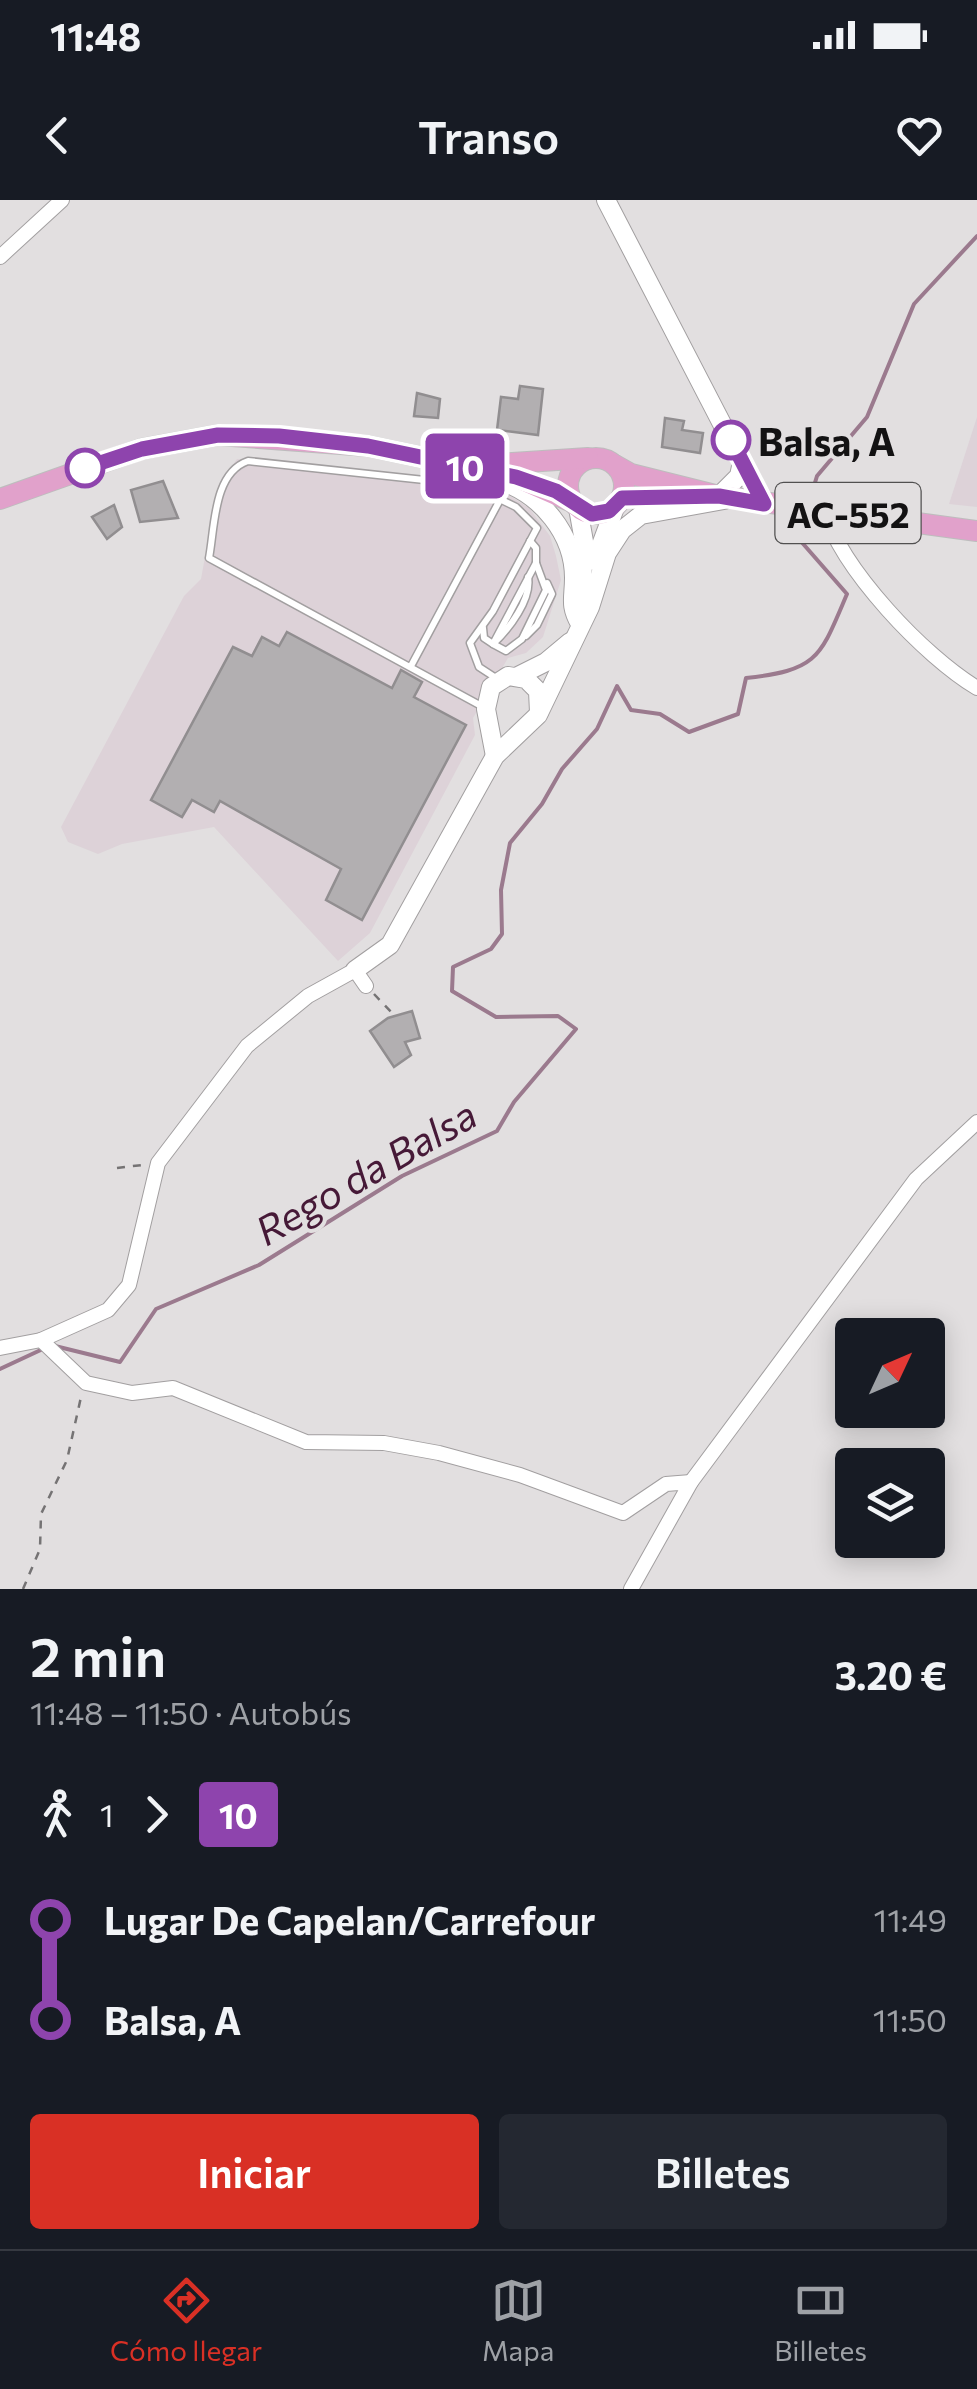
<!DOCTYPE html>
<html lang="es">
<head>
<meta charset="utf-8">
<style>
	body { margin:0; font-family:Commissioner,sans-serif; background:#242831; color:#f1f3f6; height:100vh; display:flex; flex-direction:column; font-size:38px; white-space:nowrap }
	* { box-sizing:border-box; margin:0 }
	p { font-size:32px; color:#9ea1a6 }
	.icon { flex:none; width:55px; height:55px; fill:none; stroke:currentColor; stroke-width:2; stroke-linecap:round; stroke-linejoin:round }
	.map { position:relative; height:1389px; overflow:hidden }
	.side { display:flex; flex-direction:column; background:#171b24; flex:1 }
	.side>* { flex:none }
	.badge { padding:0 20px; border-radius:8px; font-size:35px; line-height:65px }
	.needle { width:65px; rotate:46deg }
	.fabs { position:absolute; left:835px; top:1118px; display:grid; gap:20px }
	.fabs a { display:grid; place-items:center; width:110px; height:110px; border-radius:10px; background:#171b24; box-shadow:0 5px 25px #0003; font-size:50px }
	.map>.badge { position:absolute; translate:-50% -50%; box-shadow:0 0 0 5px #fff }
	.legs { display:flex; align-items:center; gap:15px; height:110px; padding:0 30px; font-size:32px }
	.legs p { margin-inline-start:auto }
	.headline { display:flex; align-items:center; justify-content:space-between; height:170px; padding:0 30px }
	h1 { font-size:55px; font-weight:600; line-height:75px }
	.cta { display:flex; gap:20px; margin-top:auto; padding:20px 30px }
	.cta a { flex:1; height:115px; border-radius:10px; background:#d93025; color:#fff; font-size:40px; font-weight:600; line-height:115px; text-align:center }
	.cta a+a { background:#242831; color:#f1f3f6 }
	ul { padding:0 30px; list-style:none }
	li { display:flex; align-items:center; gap:35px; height:100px; font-size:38px }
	li i { display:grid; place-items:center; width:15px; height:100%; margin:0 12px; background:currentColor }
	li i::after { content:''; width:25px; height:25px; margin:-12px; border:8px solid; border-radius:50%; background:#171b24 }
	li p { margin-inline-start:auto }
	li:first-child i { background:linear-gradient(#0000 50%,currentColor 0) }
	li:last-child i { background:linear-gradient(currentColor 50%,#0000 0) }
	.status { display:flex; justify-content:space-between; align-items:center; height:70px; padding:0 50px; background:#171b24; direction:ltr }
	.status svg { height:28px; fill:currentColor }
	header { display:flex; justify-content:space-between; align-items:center; height:130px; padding:0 30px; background:#171b24; font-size:45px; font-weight:600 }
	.dock { display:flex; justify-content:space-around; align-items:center; height:140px; border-top:2px solid #363941; background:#171b24; font-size:28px; color:#9ea1a6 }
	.dock a { display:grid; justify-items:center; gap:5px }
	.dock .active { color:#d93025 }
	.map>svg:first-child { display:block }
	.built { fill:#ddd2d8 }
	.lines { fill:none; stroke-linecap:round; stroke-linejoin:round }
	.stream { stroke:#9b7a8e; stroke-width:4 }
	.building { fill:#b2afb1; stroke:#918e90; stroke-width:2.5 }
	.service-casing { stroke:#a29fa0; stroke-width:9 }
	.minor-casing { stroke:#a29fa0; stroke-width:16 }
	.tertiary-casing { stroke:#a29fa0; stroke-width:20 }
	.primary-casing { stroke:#bdbdbd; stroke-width:22 }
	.path { stroke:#757374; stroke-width:2.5; stroke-dasharray:8 8; stroke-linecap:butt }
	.service { stroke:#fff; stroke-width:6 }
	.minor { stroke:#fff; stroke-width:14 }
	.tertiary { stroke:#fff; stroke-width:18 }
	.primary { stroke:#e1a1cb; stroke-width:20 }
	.line-1-casing { stroke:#fff; stroke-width:22 }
	.line-1 { stroke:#8e44ad; stroke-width:15 }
	.stop-1-dot { fill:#fff; stroke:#8e44ad; stroke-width:5 }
	.labels { text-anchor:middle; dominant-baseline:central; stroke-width:8; stroke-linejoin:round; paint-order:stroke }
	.shield { fill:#e2dfe0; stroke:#515050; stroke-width:2.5 }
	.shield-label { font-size:35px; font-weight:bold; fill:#131213 }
	.stop-label { font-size:38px; font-weight:bold; fill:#131213; stroke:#e2dfe0; text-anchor:start }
	.water-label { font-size:40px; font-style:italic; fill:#461937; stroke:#e2dfe0 }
</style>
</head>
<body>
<div class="status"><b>11:48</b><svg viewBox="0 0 49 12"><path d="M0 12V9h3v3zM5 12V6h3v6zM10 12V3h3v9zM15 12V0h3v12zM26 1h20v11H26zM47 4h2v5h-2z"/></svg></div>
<header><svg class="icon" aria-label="back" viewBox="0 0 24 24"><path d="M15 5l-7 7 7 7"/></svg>Transo<svg class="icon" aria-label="heart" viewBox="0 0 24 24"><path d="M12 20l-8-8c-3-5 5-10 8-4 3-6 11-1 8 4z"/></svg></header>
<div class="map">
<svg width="977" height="1389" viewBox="0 0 977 1389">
	<rect width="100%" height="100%" fill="#e2dfe0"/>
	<!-- built -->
	<g class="built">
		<path d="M977 217V307L949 304Z"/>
		<path d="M237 259 459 279 502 291 529 308 550 336 556 356 561 380 543 437 526 453 508 458 473 518 475 535 370 733 338 761 214 627 122 644 98 654 68 642 61 627 184 396 201 379 218 286Z"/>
	</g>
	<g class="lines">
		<!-- stream -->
		<g class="stream">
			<path d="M810 299 817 276 867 217 914 104 977 36"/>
			<path d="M55 1146 120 1162 156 1109 259 1065 402 976 497 931 514 902 576 829 558 816 496 817 452 791 453 767 491 749 502 734 501 690 510 643 542 604 562 569 597 529 617 486 631 510 660 514 689 532 738 514 746 478C819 470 820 457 847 394L798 338 806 313"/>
			<path d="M0 1169 45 1148"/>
		</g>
	</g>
	<!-- building -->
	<g class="building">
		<path d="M520 186 543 189 538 235 497 230 501 197 518 199Z"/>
		<path d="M417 193 440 199 438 218 414 216Z"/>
		<path d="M665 218 684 221 682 230 703 233 700 253 662 247Z"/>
		<path d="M163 281 178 318 140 322 131 290Z"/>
		<path d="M114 305 122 327 107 339 92 317Z"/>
		<path d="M287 432 392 488 401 470 422 482 414 497 466 525 362 720 326 700 341 669 220 601 214 612 192 600 182 617 151 600 233 447 252 456 262 437 279 446Z"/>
		<path d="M412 811 420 838 405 842 411 855 394 867 370 831 388 818Z"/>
	</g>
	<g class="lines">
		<!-- service casing -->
		<g class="service-casing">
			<g id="service">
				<path d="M528 377C532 399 509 429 493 444L506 451 522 439 546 390 536 363"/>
				<path d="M483 428 484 438 493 444 536 363V348L530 341"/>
				<path d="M526 436 537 425 552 394 547 383"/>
				<path d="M411 466 501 298"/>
				<path d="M485 508 209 358C215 327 213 273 248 261L471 285 516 307 537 328 493 411 470 443 479 467 499 480"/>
			</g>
		</g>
		<!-- minor casing -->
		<g class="minor-casing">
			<g id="minor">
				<path d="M0 57 62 0"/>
				<path d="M824 310C842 370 924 456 977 488"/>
				<path d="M41 1140 108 1110 129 1085 158 963 247 846 308 796 355 770 366 786"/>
				<path d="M0 1148 41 1140 86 1183 132 1193 173 1188 306 1242 384 1243 439 1253 520 1275 623 1313 666 1284 691 1282 631 1389"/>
				<path d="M691 1282 916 979 977 922"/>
			</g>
		</g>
		<!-- tertiary casing -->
		<g class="tertiary-casing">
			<g id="tertiary">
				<path d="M606 0 763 303"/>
				<path d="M500 281C541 294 574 334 574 378 574 398 569 405 580 424"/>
				<path d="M719 296 739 276 742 262"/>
				<path d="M578 308 585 347 580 396"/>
				<path d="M595 361 616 305"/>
				<path d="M518 476 546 462 570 442"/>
				<path d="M495 556 486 509 491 487 508 476 526 479 538 491 539 512"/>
				<path d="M355 770 390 745 495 556 538 515 590 407 607 353 622 330 641 315 724 300"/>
			</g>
		</g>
		<!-- primary casing -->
		<g class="primary-casing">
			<g id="primary">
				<circle cx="596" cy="286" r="28"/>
				<path d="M498 264 588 258"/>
				<path d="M615 265 631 274 719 296 977 331"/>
				<path d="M621 298 684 295"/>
				<path d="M0 299 141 249 218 235 368 246 516 277 572 302"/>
			</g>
		</g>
		<!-- path -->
		<g class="path">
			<path d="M374 794 395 816"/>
			<path d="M117 968 142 965"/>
			<path d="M23 1389 40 1349 41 1314 67 1260 81 1197"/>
		</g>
		<!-- service -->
		<use href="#service" class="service"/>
		<!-- minor -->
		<use href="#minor" class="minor"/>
		<!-- tertiary -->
		<use href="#tertiary" class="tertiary"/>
		<!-- primary -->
		<use href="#primary" class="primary"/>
	</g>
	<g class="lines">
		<!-- line-1 casing -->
		<g class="line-1-casing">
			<path id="line-1" d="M85 268 142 249 218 235 279 236 368 246 516 277 556 291 592 314 609 311 622 298 719 296 764 304 731 240"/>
		</g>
		<!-- line-1 -->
		<use href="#line-1" class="line-1"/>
	</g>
	<!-- markers -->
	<g class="stop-1-dot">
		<circle cx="731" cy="240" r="18"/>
		<circle cx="85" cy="268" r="18"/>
	</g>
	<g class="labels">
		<!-- shield labels -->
		<rect class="shield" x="775.5" y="283" width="145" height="60" rx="8"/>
		<g class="shield-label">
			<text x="848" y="313">AC-552</text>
		</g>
		<!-- stop labels -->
		<g class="stop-label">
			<text x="758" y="240">Balsa, A</text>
		</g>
		<!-- water labels -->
		<g class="water-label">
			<text transform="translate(365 971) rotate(-30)">Rego da Balsa</text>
		</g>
	</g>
</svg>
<div class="fabs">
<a><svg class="needle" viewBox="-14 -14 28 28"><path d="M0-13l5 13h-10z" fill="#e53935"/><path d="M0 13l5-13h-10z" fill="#9ea1a6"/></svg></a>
<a><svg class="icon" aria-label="layers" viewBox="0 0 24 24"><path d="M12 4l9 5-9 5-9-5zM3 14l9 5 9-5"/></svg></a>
</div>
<b class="badge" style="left:465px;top:266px;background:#8e44ad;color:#fff">10</b>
</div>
<section class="side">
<div class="headline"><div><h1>2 min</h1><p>11:48 – 11:50 · Autobús</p></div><b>3.20 €</b></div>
<div class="legs"><svg class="icon" aria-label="walk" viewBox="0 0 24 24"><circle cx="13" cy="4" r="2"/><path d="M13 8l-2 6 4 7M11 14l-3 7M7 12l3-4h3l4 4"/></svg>1<svg class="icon" aria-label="forward" viewBox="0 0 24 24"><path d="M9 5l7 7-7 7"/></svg><b class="badge" style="background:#8e44ad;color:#fff">10</b></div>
<ul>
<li><i style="color:#8e44ad"></i><b>Lugar De Capelan/Carrefour</b><p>11:49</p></li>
<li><i style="color:#8e44ad"></i><b>Balsa, A</b><p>11:50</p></li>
</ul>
<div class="cta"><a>Iniciar</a><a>Billetes</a></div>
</section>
<nav class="dock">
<a class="active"><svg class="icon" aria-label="directions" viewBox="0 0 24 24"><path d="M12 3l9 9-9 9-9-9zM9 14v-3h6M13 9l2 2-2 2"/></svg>Cómo llegar</a>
<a><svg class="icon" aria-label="map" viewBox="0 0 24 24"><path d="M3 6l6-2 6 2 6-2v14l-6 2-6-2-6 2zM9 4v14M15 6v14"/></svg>Mapa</a>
<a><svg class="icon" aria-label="tickets" viewBox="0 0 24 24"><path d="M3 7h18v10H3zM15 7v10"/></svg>Billetes</a>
</nav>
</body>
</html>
